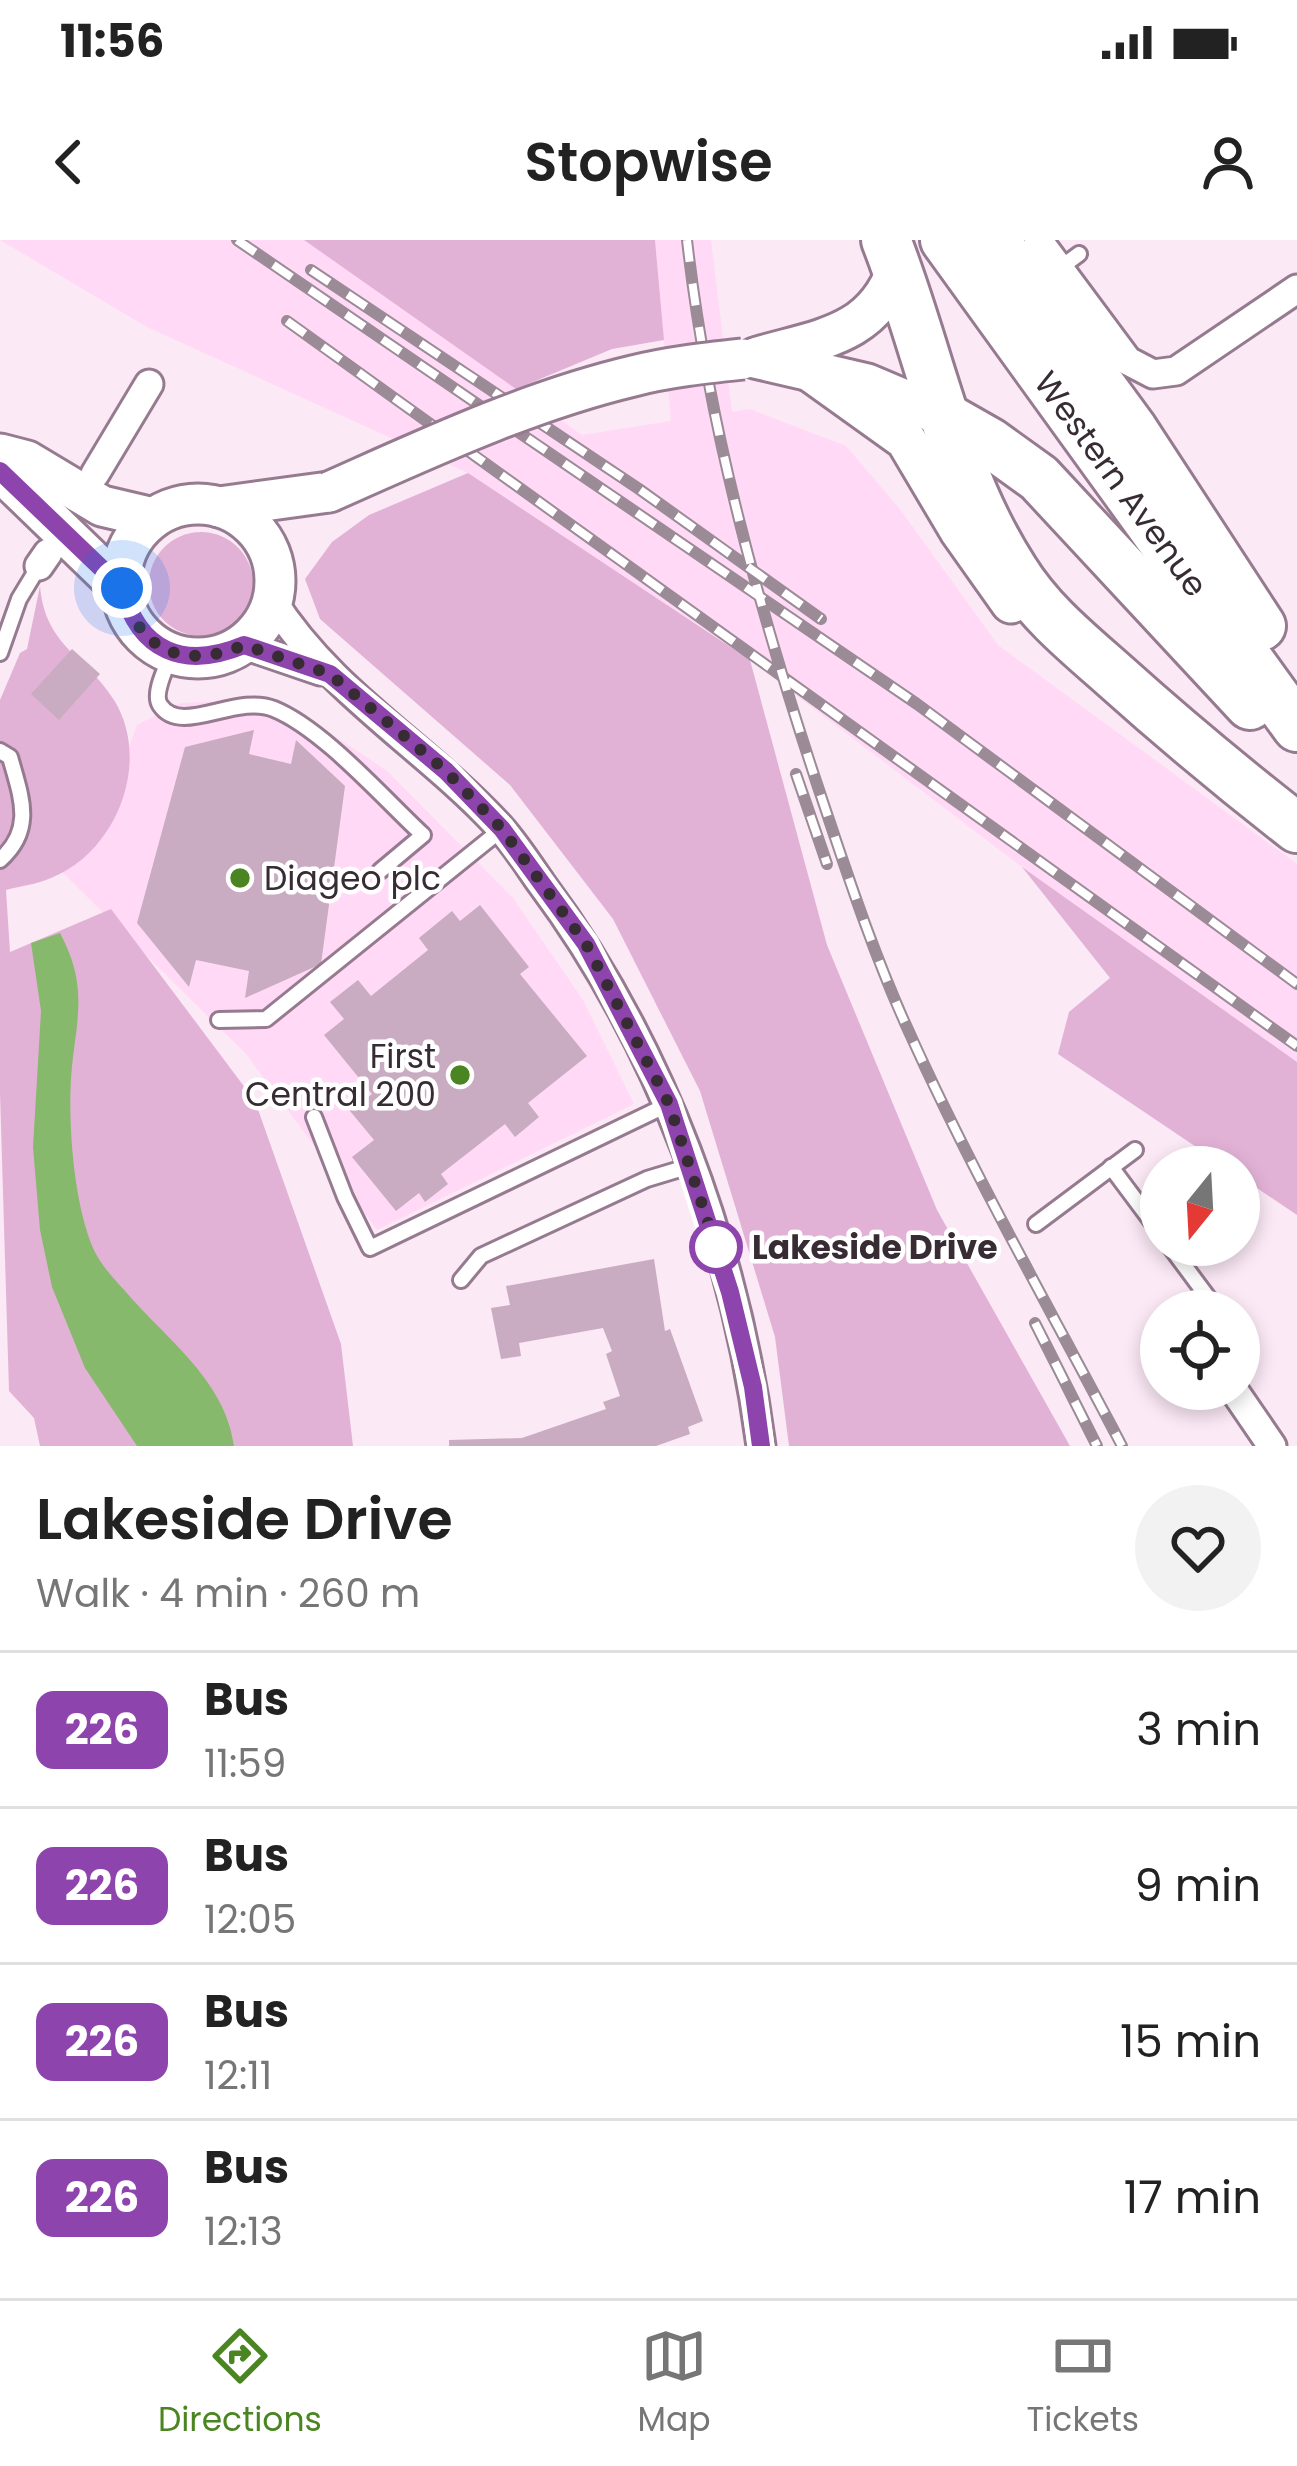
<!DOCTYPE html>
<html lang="en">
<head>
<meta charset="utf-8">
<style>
	body { margin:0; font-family:Poppins,sans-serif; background:#f2f2f2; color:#222; height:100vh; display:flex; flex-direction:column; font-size:45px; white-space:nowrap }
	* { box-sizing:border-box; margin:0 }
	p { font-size:39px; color:#767676 }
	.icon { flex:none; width:66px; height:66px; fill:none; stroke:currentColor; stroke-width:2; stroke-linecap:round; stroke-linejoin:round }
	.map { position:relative; height:1206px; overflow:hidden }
	.drawer { display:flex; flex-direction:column; background:#fff; flex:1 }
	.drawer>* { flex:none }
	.badge { padding:0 24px; border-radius:18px; font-size:42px; line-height:78px }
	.needle { width:78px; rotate:198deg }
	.buttons { position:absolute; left:1140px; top:906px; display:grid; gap:24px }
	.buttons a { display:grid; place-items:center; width:120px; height:120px; border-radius:50%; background:#fff; box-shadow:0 6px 18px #0003; font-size:60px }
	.you { position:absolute; width:60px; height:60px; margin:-30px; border:9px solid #fff; border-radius:50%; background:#1a73e8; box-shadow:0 0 0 18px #1a73e833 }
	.map>.badge { position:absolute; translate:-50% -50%; box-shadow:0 0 0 6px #fff }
	.round { display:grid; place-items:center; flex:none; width:126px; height:126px; border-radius:63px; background:#f2f2f2 }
	.summary { display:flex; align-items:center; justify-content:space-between; height:204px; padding:0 36px }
	h1 { font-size:57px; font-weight:600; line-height:90px }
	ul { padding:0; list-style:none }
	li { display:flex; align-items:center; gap:36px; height:156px; padding:0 36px; border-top:3px solid #e0e0e0 }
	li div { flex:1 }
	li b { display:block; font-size:45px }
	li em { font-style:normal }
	li .badge { min-width:132px; font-weight:700; text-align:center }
	.status { display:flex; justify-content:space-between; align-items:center; height:84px; padding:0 60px; background:#fff; direction:ltr }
	.status svg { height:33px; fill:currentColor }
	header { display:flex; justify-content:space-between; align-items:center; height:156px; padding:0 36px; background:#fff; font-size:54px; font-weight:600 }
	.dock { display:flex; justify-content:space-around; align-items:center; height:168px; border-top:3px solid #e0e0e0; background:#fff; font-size:33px; color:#767676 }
	.dock a { display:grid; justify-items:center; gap:6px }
	.dock .selected { color:#4a8521 }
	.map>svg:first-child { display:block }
	.built { fill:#ffd9f5 }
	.green { fill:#e2b2d6 }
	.water { fill:#87b96c }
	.building { fill:#c9acc1 }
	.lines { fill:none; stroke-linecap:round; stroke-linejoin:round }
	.lane-casing { stroke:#967b90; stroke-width:20 }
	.street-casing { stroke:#967b90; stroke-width:33 }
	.secondary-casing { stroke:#967b90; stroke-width:45 }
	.highway-casing { stroke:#967b90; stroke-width:54 }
	.lane { stroke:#fff; stroke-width:14 }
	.street { stroke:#fff; stroke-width:27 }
	.secondary { stroke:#fff; stroke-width:39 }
	.highway { stroke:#fff; stroke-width:48 }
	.rail-casing { stroke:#9a8b96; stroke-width:12 }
	.rail { stroke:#fff; stroke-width:8; stroke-dasharray:22; stroke-linecap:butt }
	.secondary-bridge-casing { stroke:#967b90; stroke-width:45; stroke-linecap:butt }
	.secondary-bridge { stroke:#fff; stroke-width:39 }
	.line-casing { stroke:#fff; stroke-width:27 }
	.line { stroke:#8e44ad; stroke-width:18 }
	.walk { stroke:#372b34; stroke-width:12; stroke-dasharray:0 21.6 }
	.poi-dot { fill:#4a8521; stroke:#fff; stroke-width:4.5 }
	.stop-dot { fill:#fff; stroke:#8e44ad; stroke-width:6 }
	.labels { text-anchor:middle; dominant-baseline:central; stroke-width:9; stroke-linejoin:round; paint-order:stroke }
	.street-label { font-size:33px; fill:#372b34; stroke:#fff }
	.poi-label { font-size:33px; fill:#372b34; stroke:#fff; text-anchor:start }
	.stop-label { font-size:33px; font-weight:bold; fill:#372b34; stroke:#fff; text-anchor:start }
</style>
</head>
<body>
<div class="status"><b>11:56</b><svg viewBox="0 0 49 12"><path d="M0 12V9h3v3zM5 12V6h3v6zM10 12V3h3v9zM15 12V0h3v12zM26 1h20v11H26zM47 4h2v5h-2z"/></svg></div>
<header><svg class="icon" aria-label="back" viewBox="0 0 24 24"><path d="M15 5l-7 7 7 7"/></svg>Stopwise<svg class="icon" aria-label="person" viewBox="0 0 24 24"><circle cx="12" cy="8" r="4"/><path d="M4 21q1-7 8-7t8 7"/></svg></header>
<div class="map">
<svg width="1297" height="1206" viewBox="0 0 1297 1206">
	<rect width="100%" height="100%" fill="#fbe9f6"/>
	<!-- built -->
	<g class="built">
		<path d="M0 0H304L582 195 671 181 655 0H711L732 172 750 169 846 206 899 268 998 405 1297 624V822L1022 627 750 420 468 233 147 87Z"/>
		<path d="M278 459 386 530 513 658 583 760 634 864 377 990 246 814 61 631 99 588 137 485 180 463Z"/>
	</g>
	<!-- green -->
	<g class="green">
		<path d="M304 0H655L664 100 612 109 516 149Z"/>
		<path d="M468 233 750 420 827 705 937 970 1070 1206H789L775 1097 700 851 613 679 510 545 320 379 305 339 332 302 369 275Z"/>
		<circle cx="201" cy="344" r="52"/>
		<path d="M40 346C45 407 87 416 114 460 152 521 117 612 51 638 38 644 21 646 6 650L10 712 111 669 255 861 341 1104 353 1206H40L34 1178 9 1151 0 853V460L20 413 27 409Z"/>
		<path d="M1022 627 1297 822V975L1239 936V927H1226L1058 814 1069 772 1110 738Z"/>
	</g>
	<!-- water -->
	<path class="water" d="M60 693C87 744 78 773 72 826 67 877 73 961 93 1008 100 1024 114 1039 126 1052 167 1100 225 1140 234 1206H137L85 1128 52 1047 40 990 33 907 41 771 31 703Z"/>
	<!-- building -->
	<g class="building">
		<path d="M72 409 100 434 59 480 31 454Z"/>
		<path d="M254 490 249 514 291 524 296 500 345 546 321 724 245 758 249 731 196 720 189 747 137 683 185 507Z"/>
		<path d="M480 665 529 727 520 734 587 816 528 863 539 877 515 897 505 884 441 934 448 944 425 962 419 953 396 971 352 917 374 900 350 871 372 854 324 795 344 779 330 762 358 740 371 756 428 710 419 698 452 671 460 681Z"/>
		<path d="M654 1019 665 1091 670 1089 703 1181 688 1187 690 1194 656 1206H449V1200L522 1198 606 1169 603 1162 620 1156 606 1114 612 1111 603 1088 519 1103 521 1116 501 1119 491 1068 510 1065 506 1046Z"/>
	</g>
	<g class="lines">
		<!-- lane casing -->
		<g class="lane-casing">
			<g id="lane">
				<path d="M1059 29 1079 14"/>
				<path d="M172 412C168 424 152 453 160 465 181 497 236 453 274 469 323 489 383 558 423 595L380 631"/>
				<path d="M0 413 19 359 39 326"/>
				<path d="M0 511 10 517C21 557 35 589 0 620"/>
				<path d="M219 780 266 779 502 589"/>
				<path d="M314 877 345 957 370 1008 669 864"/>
				<path d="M1111 927 1161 994"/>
				<path d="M1036 984 1135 910"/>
				<path d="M1169 1005 1218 1071"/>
				<path d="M461 1040 481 1016 647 939 690 926"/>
			</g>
		</g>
		<!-- street casing -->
		<g class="street-casing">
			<g id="street">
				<path d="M1038 0 1128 121 1153 134 1176 131 1297 49"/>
				<path d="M95 234 149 144"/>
				<path d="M39 326 48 313"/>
				<path d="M272 360C329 451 425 507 497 584 514 602 527 623 541 643 661 804 735 1007 761 1206"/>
				<path d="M244 405 320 431"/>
				<path d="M1233 1149 1272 1206"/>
			</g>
		</g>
		<!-- secondary casing -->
		<g class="secondary-casing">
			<g id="secondary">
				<path d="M758 117C819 99 873 96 897 29"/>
				<path d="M755 118 867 144 945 177"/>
				<path d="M807 129 906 200 960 291 1011 363"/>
				<path d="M0 214 27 221 102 266 153 278"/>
				<path d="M0 231 121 348"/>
				<circle cx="198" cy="341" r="77"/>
				<path d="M219 267 329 252"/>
			</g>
		</g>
		<!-- highway casing -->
		<g class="highway-casing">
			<g id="highway">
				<path d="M886 0C929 109 949 231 1014 331 1040 373 1079 404 1115 436 1174 489 1234 539 1297 588"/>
				<path d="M945 0 1297 487"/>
				<path d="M994 0 1133 190 1261 386"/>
				<path d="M945 177 989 202 1039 238 1250 465"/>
			</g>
		</g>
		<!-- lane -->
		<use href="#lane" class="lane"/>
		<!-- street -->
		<use href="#street" class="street"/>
		<!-- secondary -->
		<use href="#secondary" class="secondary"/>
		<!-- highway -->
		<use href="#highway" class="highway"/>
		<!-- rail casing -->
		<g class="rail-casing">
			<g id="rail">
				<path d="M237 0 917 464 1297 744"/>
				<path d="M687 0C708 186 759 369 818 547 846 630 873 714 910 794 974 936 1050 1069 1122 1206"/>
				<path d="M311 30 639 249 821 379"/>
				<path d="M287 81 1297 806"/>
				<path d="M796 534 827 624"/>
				<path d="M1035 1083 1097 1206"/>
			</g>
		</g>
		<!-- rail -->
		<use href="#rail" class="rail"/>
		<!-- secondary-bridge casing -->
		<g class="secondary-bridge-casing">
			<path id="secondary-bridge" d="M329 252C426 209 528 161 633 136 668 127 706 123 743 119"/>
		</g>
		<!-- secondary-bridge -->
		<use href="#secondary-bridge" class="secondary-bridge"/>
	</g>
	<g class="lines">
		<!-- line casing -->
		<g class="line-casing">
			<path id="line" d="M0 231 122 348C139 412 184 430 244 405L330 434 446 531 502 589 586 704 669 864 730 1052 753 1147 761 1206"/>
		</g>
		<!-- line -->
		<use href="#line" class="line"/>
		<!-- walk -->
		<path class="walk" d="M122 348C139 412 184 430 244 405L330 434 446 531 502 589 586 704 669 864 716 1007"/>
	</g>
	<!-- markers -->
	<g class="poi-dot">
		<circle cx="240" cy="638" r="12"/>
		<circle cx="460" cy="835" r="12"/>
	</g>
	<circle class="stop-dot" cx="716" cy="1007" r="24"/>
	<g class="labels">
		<!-- street labels -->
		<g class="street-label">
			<text transform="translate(1121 244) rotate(54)">Western Avenue</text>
		</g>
		<!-- poi labels -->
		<g class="poi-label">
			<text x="264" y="638">Diageo plc</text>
			<text x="436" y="816" text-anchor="end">First<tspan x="436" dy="38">Central 200</tspan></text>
		</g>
		<!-- stop labels -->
		<g class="stop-label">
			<text x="752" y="1007">Lakeside Drive</text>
		</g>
	</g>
</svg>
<div class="buttons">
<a><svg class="needle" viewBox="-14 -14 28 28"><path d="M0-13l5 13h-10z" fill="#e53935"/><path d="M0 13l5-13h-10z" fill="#767676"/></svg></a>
<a><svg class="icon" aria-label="locate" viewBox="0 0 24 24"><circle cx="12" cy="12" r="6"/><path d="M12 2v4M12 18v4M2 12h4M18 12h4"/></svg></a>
</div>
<div class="you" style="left:122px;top:348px"></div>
</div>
<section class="drawer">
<div class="summary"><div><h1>Lakeside Drive</h1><p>Walk · 4 min · 260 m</p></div><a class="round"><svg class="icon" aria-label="heart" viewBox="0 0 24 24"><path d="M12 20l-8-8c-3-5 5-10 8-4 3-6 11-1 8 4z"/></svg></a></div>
<ul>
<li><span class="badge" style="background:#8e44ad;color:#fff">226</span><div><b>Bus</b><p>11:59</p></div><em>3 min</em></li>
<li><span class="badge" style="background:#8e44ad;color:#fff">226</span><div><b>Bus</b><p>12:05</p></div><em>9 min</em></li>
<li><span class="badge" style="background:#8e44ad;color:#fff">226</span><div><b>Bus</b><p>12:11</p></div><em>15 min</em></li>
<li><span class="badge" style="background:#8e44ad;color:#fff">226</span><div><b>Bus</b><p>12:13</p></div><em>17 min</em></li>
</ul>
</section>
<nav class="dock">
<a class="selected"><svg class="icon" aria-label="directions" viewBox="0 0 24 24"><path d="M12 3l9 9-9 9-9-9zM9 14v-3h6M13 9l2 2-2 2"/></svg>Directions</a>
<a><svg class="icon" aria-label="map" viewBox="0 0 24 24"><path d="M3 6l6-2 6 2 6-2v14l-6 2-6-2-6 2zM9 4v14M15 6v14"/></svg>Map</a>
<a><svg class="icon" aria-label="tickets" viewBox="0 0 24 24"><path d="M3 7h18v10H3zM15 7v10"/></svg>Tickets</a>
</nav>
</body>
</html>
